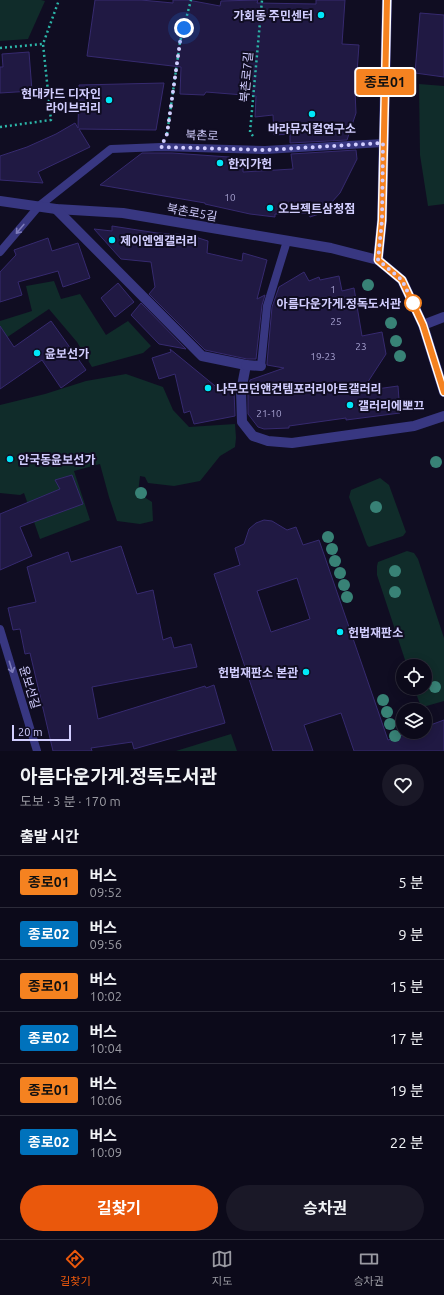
<!DOCTYPE html>
<html lang="ko">
<head>
<meta charset="utf-8">
<style>
	body { margin:0; font-family:Ubuntu,"Noto Sans KR",sans-serif; background:#1a1827; color:#f1f3f6; height:100vh; display:flex; flex-direction:column; font-size:15px; white-space:nowrap }
	* { box-sizing:border-box; margin:0 }
	p { font-size:13px; color:#9a9aa2 }
	.icon { flex:none; width:22px; height:22px; fill:none; stroke:currentColor; stroke-width:2; stroke-linecap:round; stroke-linejoin:round }
	.map { position:relative; height:751px; overflow:hidden }
	.side { display:flex; flex-direction:column; background:#0c0a1a; flex:1 }
	.side>* { flex:none }
	.badge { padding:0 8px; border-radius:3px; font-size:14px; line-height:26px }
	.tools { position:absolute; left:396px; top:659px; display:grid; gap:8px }
	.tools a { display:grid; place-items:center; width:36px; height:36px; border-radius:50%; background:#0c0a1a; box-shadow:0 2px 10px #0003,0 0 0 1px #2c2b39; font-size:20px }
	.scale { position:absolute; left:12px; bottom:10px; width:59px; box-sizing:border-box; padding-left:4px; border:2px solid #d2ceff; border-top:0; font-size:11px; line-height:14px; white-space:nowrap; color:#d2ceff; -webkit-text-stroke:3px #100d22; paint-order:stroke }
	.you { position:absolute; width:20px; height:20px; margin:-10px; border:3px solid #fff; border-radius:50%; background:#1a73e8; box-shadow:0 0 0 6px #1a73e833 }
	.map>.badge { position:absolute; translate:-50% -50%; box-shadow:0 0 0 2px #fff }
	h2 { padding:0 20px; font-size:15px; line-height:36px }
	.round { display:grid; place-items:center; flex:none; width:42px; height:42px; border-radius:21px; background:#1a1827 }
	.overview { display:flex; align-items:center; justify-content:space-between; height:68px; padding:0 20px }
	h1 { font-size:19px; font-weight:700; line-height:30px }
	.primary-button { display:flex; gap:8px; margin-top:auto; padding:8px 20px }
	.primary-button a { flex:1; height:46px; border-radius:24px; background:#ea580c; color:#fff; font-size:16px; font-weight:700; line-height:46px; text-align:center }
	.primary-button a+a { background:#1a1827; color:#f1f3f6 }
	ul { padding:0; list-style:none }
	li { display:flex; align-items:center; gap:12px; height:52px; padding:0 20px; border-top:1px solid #2c2b39 }
	li div { flex:1 }
	li b { display:block; font-size:15px }
	li em { font-style:normal }
	li .badge { min-width:44px; font-weight:700; text-align:center }
	.dock { display:flex; justify-content:space-around; align-items:center; height:56px; border-top:1px solid #2c2b39; background:#0c0a1a; font-size:11px; color:#9a9aa2 }
	.dock a { display:grid; justify-items:center; gap:2px }
	.dock .current { color:#ea580c }
	.map>svg:first-child { display:block }
	.green { fill:#102c2a }
	.building { fill:#201943; stroke:#362a6f; fill-rule:evenodd }
	.lines { fill:none; stroke-linecap:round; stroke-linejoin:round }
	.path { stroke:#2cb5a8; stroke-width:2.5; stroke-dasharray:2 3; stroke-linecap:butt }
	.service { stroke:#383781; stroke-width:8 }
	.minor { stroke:#383781; stroke-width:10 }
	.tertiary { stroke:#383781; stroke-width:10 }
	.tree { fill:#388276 }
	.oneway { stroke:#7d7bba }
	.line-casing { stroke:#fff; stroke-width:9 }
	.line { stroke:#f58220; stroke-width:6 }
	.walk { stroke:#d2ceff; stroke-width:4; stroke-dasharray:0 7.2 }
	.poi-dot { fill:#00e8f9; stroke:#100d22; stroke-width:1.5 }
	.stop-dot { fill:#fff; stroke:#f58220; stroke-width:2 }
	.labels { text-anchor:middle; dominant-baseline:central; stroke-width:4; stroke-linejoin:round; paint-order:stroke }
	.number-label { font-size:10px; fill:#a6a1d0 }
	.poi-label { font-size:12px; font-weight:bold; fill:#d2ceff; stroke:#100d22; text-anchor:start }
	.street-label { font-size:12px; fill:#d2ceff; stroke:#100d22 }
	.stop-label { font-size:12px; font-weight:bold; fill:#d2ceff; stroke:#100d22; text-anchor:end }
</style>
</head>
<body>
<div class="map">
<svg width="444" height="751" viewBox="0 0 444 751">
	<rect width="100%" height="100%" fill="#100d22"/>
	<!-- green -->
	<g class="green">
		<path d="M0 0H41L45 1 28 39 0 41Z"/>
		<path d="M419 84 444 86V204L428 206 420 155Z"/>
		<path d="M54 281 61 299 80 294 106 335 128 321 151 346 143 353 92 367 77 342 49 309 0 342V321L32 311 26 286Z"/>
		<path d="M126 374 163 387 173 410 189 427 235 424 236 438 235 447 220 456 200 481 174 486 148 483 145 477 140 476 138 493 152 502 153 521 140 524 117 521 109 497 100 464 74 471 90 520 40 539 24 493 20 495 0 493V405L45 394 86 381Z"/>
		<path d="M380 478 389 485 406 532 403 536 369 547 367 545 349 497 351 490Z"/>
		<path d="M407 551 414 553 418 559 444 638V701L423 707 420 704 414 688H425V666H407L377 575V566L378 562Z"/>
		<path d="M231 734 237 751H176Z"/>
	</g>
	<!-- building -->
	<g class="building">
		<path d="M95 0H141L173 3V0H188L220 6 221 1 258 0 257 3 316 4V0H345L342 44 359 45 357 72V91H355L356 113 347 140 290 143V134L274 135 273 115 255 117 256 96 206 92 204 95 180 94 181 67 87 56Z"/>
		<path d="M420 13 444 15V77L415 73Z"/>
		<path d="M29 52 32 91 0 93V67H3L2 54Z"/>
		<path d="M164 83 156 130 79 129 90 147 38 172 43 183 0 180V156L27 147 56 134 75 123 78 128 79 85Z"/>
		<path d="M356 150 357 159 340 193 322 213 310 217 309 213 275 214V217L250 214 205 204V203L100 185 142 153H172L243 158V172L293 169 291 154Z"/>
		<path d="M112 226 157 233 189 235 208 241 207 253 242 261 243 253 267 260 257 299 265 295 262 305 256 359H247L205 350 149 294 155 287 151 262 121 259 94 229 112 231Z"/>
		<path d="M48 238 52 251 78 243 90 278 63 287 58 271 18 282 22 295 0 302V272L16 255 14 250Z"/>
		<path d="M304 272 309 281 319 277 320 280 339 276 342 291 354 288 362 336 382 332 386 354 362 391 398 386 400 413 346 420V418L289 426V428L264 429 258 427 248 414V392L250 380 284 368 267 365V363L272 307 279 287Z"/>
		<path d="M118 283 134 302 115 317 101 298Z"/>
		<path d="M141 303 186 349 159 344 131 315Z"/>
		<path d="M51 321 86 370 61 388 42 360 0 389V326L14 347Z"/>
		<path d="M170 349 220 390 236 385 234 391 235 416 194 424 190 411 184 413 175 374 159 379 152 358 171 352Z"/>
		<path d="M72 475 83 504 20 527 32 556 0 570V514L60 489 55 480Z"/>
		<path d="M264 520 272 521 287 530 296 527 303 545 319 540 388 740 412 732H425V727L444 720V751H354L341 713 304 725 313 751H273L214 574 240 565 235 548 244 544 249 529 256 523ZM297 578 310 619 271 632 257 591Z"/>
		<path d="M121 546 137 594 153 590 163 640 171 637 174 648 191 644 197 667 92 687 98 719 205 686 206 688 214 685 225 723 134 749 132 742 91 748 92 751H53L30 653 25 654 20 629 13 630 8 608 36 602 27 567 68 552 71 562Z"/>
	</g>
	<g class="lines">
		<!-- path -->
		<g class="path">
			<path d="M0 48 43 44"/>
			<path d="M0 127 51 120 43 44 59 0"/>
			<path d="M167 134 180 42 191 0"/>
			<path d="M253 136 250 132 262 0"/>
		</g>
		<!-- service -->
		<g class="service">
			<path d="M0 252 39 206 111 149 161 147 265 150 383 143"/>
			<path d="M261 366 267 306 287 241"/>
			<path d="M0 629 37 751"/>
		</g>
		<!-- minor -->
		<g class="minor">
			<path d="M0 201 56 209 123 213 331 248 378 260"/>
			<path d="M56 209 202 356 246 365 241 391 242 422 253 436 268 441 292 443 414 426 444 416"/>
			<path d="M246 365 261 366"/>
		</g>
		<!-- tertiary -->
		<g class="tertiary">
			<path d="M387 0 382 220 378 260 402 280 423 325 444 392"/>
			<path d="M423 325 444 317"/>
		</g>
	</g>
	<!-- trees -->
	<g class="tree">
		<circle cx="368" cy="285" r="6"/>
		<circle cx="391" cy="323" r="6"/>
		<circle cx="396" cy="341" r="6"/>
		<circle cx="400" cy="356" r="6"/>
		<circle cx="436" cy="462" r="6"/>
		<circle cx="141" cy="493" r="6"/>
		<circle cx="376" cy="507" r="6"/>
		<circle cx="328" cy="537" r="6"/>
		<circle cx="332" cy="549" r="6"/>
		<circle cx="335" cy="561" r="6"/>
		<circle cx="395" cy="571" r="6"/>
		<circle cx="340" cy="573" r="6"/>
		<circle cx="344" cy="585" r="6"/>
		<circle cx="395" cy="592" r="6"/>
		<circle cx="347" cy="597" r="6"/>
		<circle cx="435" cy="687" r="6"/>
		<circle cx="383" cy="700" r="6"/>
		<circle cx="387" cy="712" r="6"/>
		<circle cx="390" cy="724" r="6"/>
		<circle cx="395" cy="736" r="6"/>
	</g>
	<!-- one-way arrows -->
	<defs><path id="oneway-shaft" d="M-6 0H5M1.5-3L5.5 0L1.5 3" fill="none" stroke-width="1.6" stroke-linecap="round" stroke-linejoin="round"/></defs>
	<g class="oneway">
		<use href="#oneway-shaft" transform="translate(20 229) rotate(130)"/>
		<use href="#oneway-shaft" transform="translate(11 667) rotate(73)"/>
	</g>
	<g class="lines">
		<!-- line casing -->
		<g class="line-casing">
			<path id="line" d="M387 0 382 220 378 260 402 280 423 325 444 392"/>
		</g>
		<!-- line -->
		<use href="#line" class="line"/>
		<!-- walk -->
		<path class="walk" d="M184 28 180 42 167 134 161 147 265 150 383 143 382 220 378 260 402 280 413 303"/>
	</g>
	<!-- markers -->
	<g class="poi-dot">
		<circle cx="321" cy="15" r="4"/>
		<circle cx="109" cy="100" r="4"/>
		<circle cx="312" cy="114" r="4"/>
		<circle cx="220" cy="163" r="4"/>
		<circle cx="270" cy="208" r="4"/>
		<circle cx="112" cy="240" r="4"/>
		<circle cx="37" cy="353" r="4"/>
		<circle cx="208" cy="388" r="4"/>
		<circle cx="350" cy="405" r="4"/>
		<circle cx="10" cy="459" r="4"/>
		<circle cx="340" cy="632" r="4"/>
		<circle cx="306" cy="672" r="4"/>
	</g>
	<circle class="stop-dot" cx="413" cy="303" r="8"/>
	<g class="labels">
		<!-- number labels -->
		<g class="number-label">
			<text x="230" y="197">10</text>
			<text x="333" y="289">1</text>
			<text x="336" y="321">25</text>
			<text x="361" y="346">23</text>
			<text x="323" y="356">19-23</text>
			<text x="269" y="413">21-10</text>
		</g>
		<!-- poi labels -->
		<g class="poi-label">
			<text x="313" y="15" text-anchor="end">가회동 주민센터</text>
			<text x="101" y="93" text-anchor="end">현대카드 디자인<tspan x="101" dy="14">라이브러리</tspan></text>
			<text x="312" y="128" text-anchor="middle">바라뮤지컬연구소</text>
			<text x="228" y="163">한지가헌</text>
			<text x="278" y="208">오브젝트삼청점</text>
			<text x="120" y="240">제이엔엠갤러리</text>
			<text x="45" y="353">윤보선가</text>
			<text x="216" y="388">나무모던앤컨템포러리아트갤러리</text>
			<text x="358" y="405">갤러리에뽀끄</text>
			<text x="18" y="459">안국동윤보선가</text>
			<text x="348" y="632">헌법재판소</text>
			<text x="298" y="672" text-anchor="end">헌법재판소 본관</text>
		</g>
		<!-- street labels -->
		<g class="street-label">
			<text transform="translate(246 77) rotate(-85)">북촌로7길</text>
			<text transform="translate(202 135) rotate(2)">북촌로</text>
			<text transform="translate(192 212) rotate(10)">북촌로5길</text>
			<text transform="translate(30 687) rotate(73)">윤보선길</text>
		</g>
		<!-- stop labels -->
		<g class="stop-label">
			<text x="401" y="303">아름다운가게.정독도서관</text>
		</g>
	</g>
</svg>
<div class="tools">
<a><svg class="icon" aria-label="locate" viewBox="0 0 24 24"><circle cx="12" cy="12" r="6"/><path d="M12 2v4M12 18v4M2 12h4M18 12h4"/></svg></a>
<a><svg class="icon" aria-label="layers" viewBox="0 0 24 24"><path d="M12 4l9 5-9 5-9-5zM3 14l9 5 9-5"/></svg></a>
</div>
<div class="scale">20 m</div>
<div class="you" style="left:184px;top:28px"></div>
<b class="badge" style="left:385px;top:82px;background:#f58220;color:#111">종로01</b>
</div>
<section class="side">
<div class="overview"><div><h1>아름다운가게.정독도서관</h1><p>도보 · 3 분 · 170 m</p></div><a class="round"><svg class="icon" aria-label="heart" viewBox="0 0 24 24"><path d="M12 20l-8-8c-3-5 5-10 8-4 3-6 11-1 8 4z"/></svg></a></div>
<h2>출발 시간</h2>
<ul>
<li><span class="badge" style="background:#f58220;color:#111">종로01</span><div><b>버스</b><p>09:52</p></div><em>5 분</em></li>
<li><span class="badge" style="background:#0072bc;color:#fff">종로02</span><div><b>버스</b><p>09:56</p></div><em>9 분</em></li>
<li><span class="badge" style="background:#f58220;color:#111">종로01</span><div><b>버스</b><p>10:02</p></div><em>15 분</em></li>
<li><span class="badge" style="background:#0072bc;color:#fff">종로02</span><div><b>버스</b><p>10:04</p></div><em>17 분</em></li>
<li><span class="badge" style="background:#f58220;color:#111">종로01</span><div><b>버스</b><p>10:06</p></div><em>19 분</em></li>
<li><span class="badge" style="background:#0072bc;color:#fff">종로02</span><div><b>버스</b><p>10:09</p></div><em>22 분</em></li>
</ul>
<div class="primary-button"><a>길찾기</a><a>승차권</a></div>
</section>
<nav class="dock">
<a class="current"><svg class="icon" aria-label="directions" viewBox="0 0 24 24"><path d="M12 3l9 9-9 9-9-9zM9 14v-3h6M13 9l2 2-2 2"/></svg>길찾기</a>
<a><svg class="icon" aria-label="map" viewBox="0 0 24 24"><path d="M3 6l6-2 6 2 6-2v14l-6 2-6-2-6 2zM9 4v14M15 6v14"/></svg>지도</a>
<a><svg class="icon" aria-label="tickets" viewBox="0 0 24 24"><path d="M3 7h18v10H3zM15 7v10"/></svg>승차권</a>
</nav>
</body>
</html>
